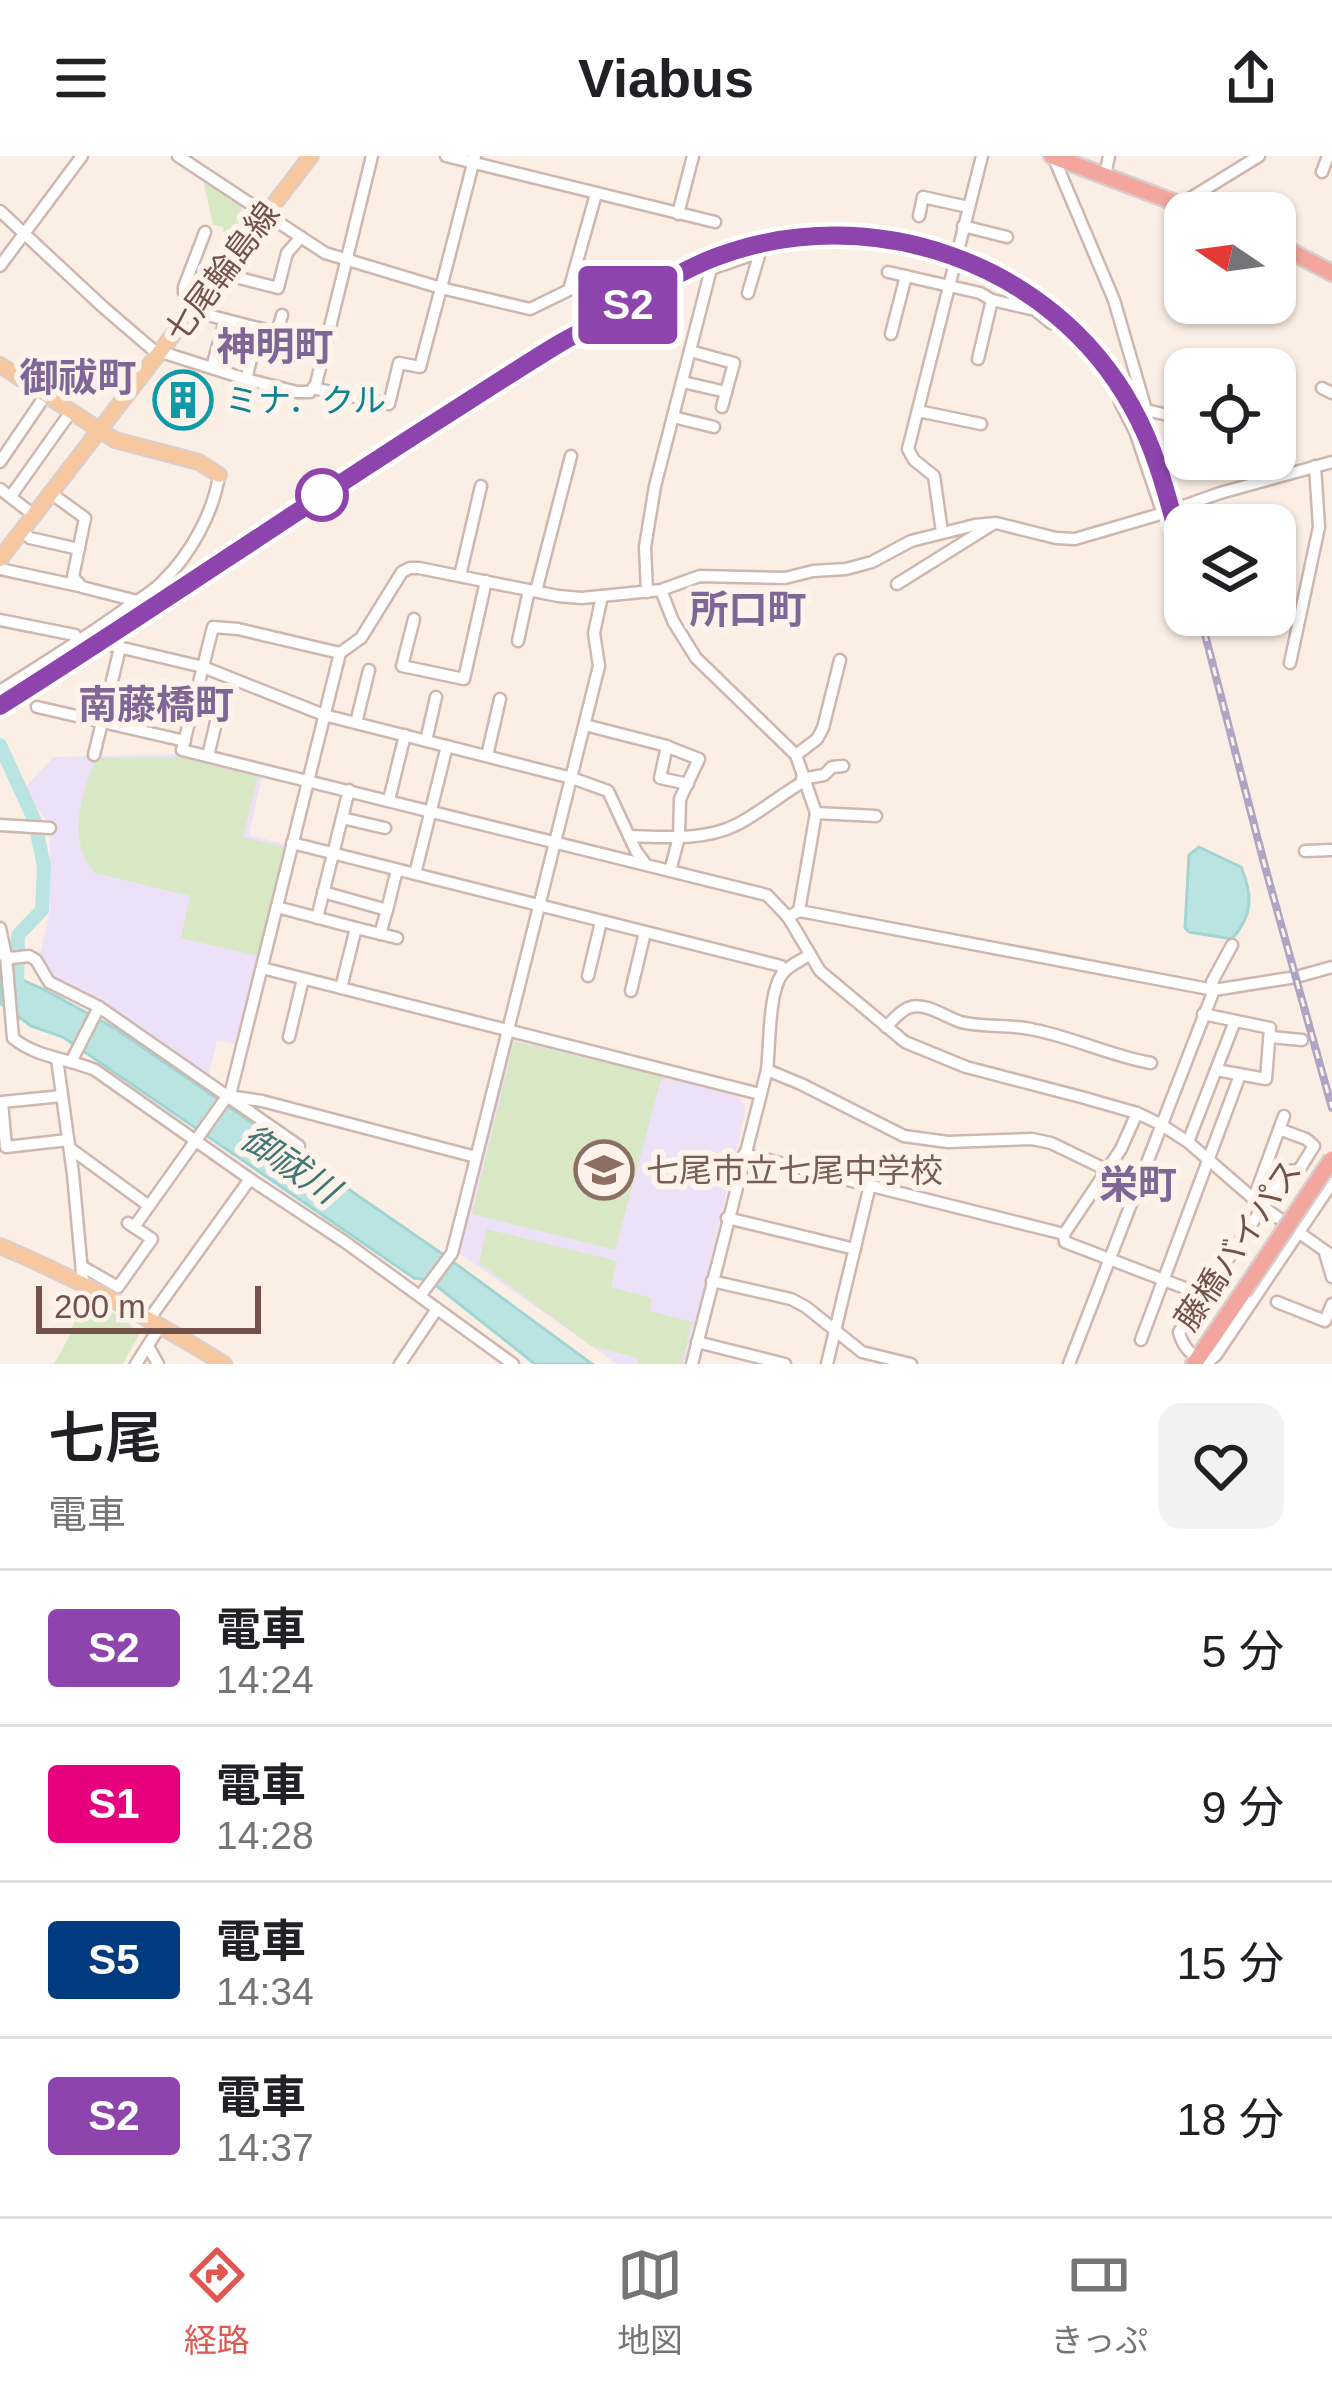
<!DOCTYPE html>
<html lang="ja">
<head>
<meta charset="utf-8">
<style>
	body { margin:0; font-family:Helvetica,"Noto Sans JP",sans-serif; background:#f2f2f2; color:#202124; height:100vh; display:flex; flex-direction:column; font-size:45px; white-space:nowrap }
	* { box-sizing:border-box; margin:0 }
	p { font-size:39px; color:#757577 }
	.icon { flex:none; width:66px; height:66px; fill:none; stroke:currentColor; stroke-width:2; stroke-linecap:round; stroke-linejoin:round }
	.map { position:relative; height:1208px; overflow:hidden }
	.sheet { display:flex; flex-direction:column; background:#fff; flex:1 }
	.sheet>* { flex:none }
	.badge { padding:0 24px; border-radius:9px; font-size:42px; line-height:78px }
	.needle { width:78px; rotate:283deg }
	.controls { position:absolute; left:1164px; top:36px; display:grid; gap:24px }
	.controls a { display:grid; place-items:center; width:132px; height:132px; border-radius:24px; background:#fff; box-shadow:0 3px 9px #0004; font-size:60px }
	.scale { position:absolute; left:36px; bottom:30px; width:225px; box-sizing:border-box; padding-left:12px; border:6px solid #73524b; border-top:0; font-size:33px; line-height:42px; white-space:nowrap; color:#73524b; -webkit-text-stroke:9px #fef3eb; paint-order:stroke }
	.map>.badge { position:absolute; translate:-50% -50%; box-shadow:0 0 0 6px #fff }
	.round { display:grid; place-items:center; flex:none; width:126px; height:126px; border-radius:24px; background:#f2f2f2 }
	.headline { display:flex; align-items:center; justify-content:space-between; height:204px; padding:0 48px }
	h1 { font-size:57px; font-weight:600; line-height:90px }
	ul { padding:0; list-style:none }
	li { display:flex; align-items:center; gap:36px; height:156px; padding:0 48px; border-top:3px solid #e0e0e0 }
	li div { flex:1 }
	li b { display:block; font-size:45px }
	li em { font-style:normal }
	li .badge { min-width:132px; font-weight:700; text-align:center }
	header { display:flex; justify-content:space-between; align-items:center; height:156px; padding:0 48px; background:#fff; font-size:54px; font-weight:600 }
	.tab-bar { display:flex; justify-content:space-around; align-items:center; height:168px; border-top:3px solid #e0e0e0; background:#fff; font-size:33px; color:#757577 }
	.tab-bar a { display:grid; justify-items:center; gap:6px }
	.tab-bar .on { color:#df5750 }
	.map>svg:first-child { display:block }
	.education { fill:#ece1f7 }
	.green { fill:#d9e8c4 }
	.water { fill:#bae4e2; stroke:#a1d5d4; stroke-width:3 }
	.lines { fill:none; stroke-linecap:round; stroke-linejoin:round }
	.river { stroke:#bae4e2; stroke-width:14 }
	.minor-casing { stroke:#ceb7af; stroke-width:15 }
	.major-casing { stroke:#d8cfcd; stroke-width:18 }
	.highway-casing { stroke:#d8cfcd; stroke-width:20 }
	.minor { stroke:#fff; stroke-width:10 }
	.major { stroke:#f7c7a0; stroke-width:14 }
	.highway { stroke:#f2a69e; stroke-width:15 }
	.rail-casing { stroke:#b0a4c4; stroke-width:8 }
	.rail { stroke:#fef3eb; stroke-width:3; stroke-dasharray:9; stroke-linecap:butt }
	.highway-bridge-casing { stroke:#d8cfcd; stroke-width:20; stroke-linecap:butt }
	.highway-bridge { stroke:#f2a69e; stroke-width:15 }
	.line-casing { stroke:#fff; stroke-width:27 }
	.line { stroke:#8e44ad; stroke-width:18 }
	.stop-dot { fill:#fff; stroke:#8e44ad; stroke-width:6 }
	.labels { text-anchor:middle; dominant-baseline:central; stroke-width:12; stroke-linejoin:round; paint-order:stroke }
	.street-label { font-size:33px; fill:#73524b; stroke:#fef3eb }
	.culture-label { font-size:33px; fill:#0d838f; stroke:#fef3eb; text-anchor:start }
	.education-label { font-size:33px; fill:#785e54; stroke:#fef3eb; text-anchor:start }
	.water-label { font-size:36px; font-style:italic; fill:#407777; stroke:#fef3eb }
	.quarter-label { font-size:39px; font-weight:bold; fill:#7e6796; stroke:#fef3eb }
</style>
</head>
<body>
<header><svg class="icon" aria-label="menu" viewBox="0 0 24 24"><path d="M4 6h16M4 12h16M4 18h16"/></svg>Viabus<svg class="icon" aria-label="share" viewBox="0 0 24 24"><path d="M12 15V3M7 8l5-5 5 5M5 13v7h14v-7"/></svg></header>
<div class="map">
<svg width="1332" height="1208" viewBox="0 0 1332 1208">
	<rect width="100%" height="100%" fill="#fbefe5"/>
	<!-- education -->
	<g class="education">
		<path d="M183 598 263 617 249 679 289 689 242 889 217 884 209 919 51 820 39 802 50 754V670L24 632 54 601Z"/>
		<path d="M513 880 734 934 746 952 686 1208H617L456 1095Z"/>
	</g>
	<!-- green -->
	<g class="green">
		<path d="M208 25 241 49 243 68 235 79 223 76 224 71 213 69 204 28Z"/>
		<path d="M177 601 258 621 243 681 284 691 258 800 181 782 190 740 95 717C66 686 81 635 97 602Z"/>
		<path d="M514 885 662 920 615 1094 472 1058Z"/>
		<path d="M487 1073 617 1105 611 1131 652 1142 650 1155 692 1166 682 1208H637L638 1202 591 1190 479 1107Z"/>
		<path d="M82 1140 125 1163 139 1179 123 1208H54L69 1181Z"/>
	</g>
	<!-- water -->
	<g class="water">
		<path d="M1199 691 1241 711C1253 739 1253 759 1232 783L1189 776 1185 772 1189 699Z"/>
		<path d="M0 814 45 834 116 873 441 1097 592 1208H535L429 1124 414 1122 63 881 31 870 0 847Z"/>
	</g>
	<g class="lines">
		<!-- river -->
		<g class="river">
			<path d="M0 589 34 663 44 710 42 754 18 779 17 835"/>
			<path d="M292 1009 353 1051"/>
		</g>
		<!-- minor casing -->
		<g class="minor-casing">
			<g id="minor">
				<path d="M178 0 325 97 441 132 475 0"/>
				<path d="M446 0 715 66"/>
				<path d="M1053 0 1114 144 1146 254 1185 263"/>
				<path d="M1322 16 1328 0"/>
				<path d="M1105 19 1109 0"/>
				<path d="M1181 48 1259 0"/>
				<path d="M0 55 103 151 152 193 246 223 297 236H310L316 228 372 0"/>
				<path d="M678 58 693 0"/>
				<path d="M919 60 923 41 968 51"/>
				<path d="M963 70 1007 81"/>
				<path d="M205 76 184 131V137L200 157 277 177 282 159"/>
				<path d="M0 110 82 0"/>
				<path d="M888 116 980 137 992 144 1035 154 1051 167"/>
				<path d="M220 117 278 132 287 97 301 81"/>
				<path d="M891 178 906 120"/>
				<path d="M690 195 734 207 726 236"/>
				<path d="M978 203 992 144"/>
				<path d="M212 211 225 164"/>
				<path d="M246 223 259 172"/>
				<path d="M683 226 726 236 722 251"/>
				<path d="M316 228 317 233 389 248 399 207 420 211 441 132 530 153 569 134 596 38"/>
				<path d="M1322 232 1332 237"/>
				<path d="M1120 246 1135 275 1163 358"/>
				<path d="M918 255 981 268"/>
				<path d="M673 261 714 271"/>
				<path d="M0 306 45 240"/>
				<path d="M0 333 35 360"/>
				<path d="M52 338 85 362 73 421 82 431 137 445"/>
				<path d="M11 340 70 257"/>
				<path d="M22 375 30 382 79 393"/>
				<path d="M942 376 934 320 914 304 908 293 982 0"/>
				<path d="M0 413 79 430"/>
				<path d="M460 420 481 330"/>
				<path d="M897 428 993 368"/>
				<path d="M661 434 673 465 696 502 796 599 816 657 799 755"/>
				<path d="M536 435 571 300"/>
				<path d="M647 436 645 391 655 330 711 113 760 96 748 137"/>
				<path d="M414 463 402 510 464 523 486 425"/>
				<path d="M0 464 75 479 79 485"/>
				<path d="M95 475 110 489 203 511 324 559 572 622 608 635 636 695 644 706"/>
				<path d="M518 485 529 434"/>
				<path d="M340 497 238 473 213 471 182 594 767 739 788 761 820 815 905 886 966 911 1081 941 1137 957 1160 968 1188 986 1263 1051 1332 1100"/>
				<path d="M1290 507 1319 371 1315 310"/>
				<path d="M0 535C42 508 85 482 125 453 138 444 153 436 163 425 190 399 214 356 219 319"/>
				<path d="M37 551 185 585"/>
				<path d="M356 567 369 514"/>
				<path d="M585 569 663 589 699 603 680 643 679 681 670 715"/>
				<path d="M426 585 436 541"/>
				<path d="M667 590 660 622 688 628"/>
				<path d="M94 599 120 492"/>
				<path d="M796 599 817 583 823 572 840 504"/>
				<path d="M208 600 223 537"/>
				<path d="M487 600 500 543"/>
				<path d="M802 623 824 619 832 611 843 610"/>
				<path d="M389 644 405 579"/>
				<path d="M816 657 876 660"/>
				<path d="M342 662 385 672"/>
				<path d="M0 669 50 672"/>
				<path d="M629 680C664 681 704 685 736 669 760 657 780 639 803 626"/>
				<path d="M292 687 781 810 783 816"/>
				<path d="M1305 695 1332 694"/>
				<path d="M415 718 447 590"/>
				<path d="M323 736 387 754 380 778"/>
				<path d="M277 751 356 772"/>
				<path d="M387 754 397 714"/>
				<path d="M788 761 799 755 805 756 1214 834 1296 821 1332 811"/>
				<path d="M317 762 349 634"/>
				<path d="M0 772 6 800 13 882C37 902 67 902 95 914L250 1023 345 1086 513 1208"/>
				<path d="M3 799 12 802 29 800 36 804 49 826 99 851 299 990"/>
				<path d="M262 812 760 938"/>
				<path d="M588 820 601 766"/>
				<path d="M341 832 356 772 397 782"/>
				<path d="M631 835 645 776"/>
				<path d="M1203 858 1270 872 1266 923 1216 914"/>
				<path d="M886 871C892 865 900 855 908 852 925 845 947 862 961 866 984 872 1011 868 1035 874 1075 882 1111 900 1151 907"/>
				<path d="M289 881 303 823"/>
				<path d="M1270 881 1302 884"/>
				<path d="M57 903 73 1018 83 1127"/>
				<path d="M72 904 99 851"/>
				<path d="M767 914 801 928 904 980 948 986 1032 983 1051 987 1107 1014"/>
				<path d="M62 940 2 946 6 991 68 984"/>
				<path d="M235 941 262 945 476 1001"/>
				<path d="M1137 957 1121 993 1064 1078 1065 1086 1203 1139"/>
				<path d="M1279 973 1306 983 1314 990 1299 1014 1287 1015 1179 1176C1183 1192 1192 1201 1208 1206L1216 1199 1332 1027"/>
				<path d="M1188 986 1235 865"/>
				<path d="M71 993 149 1050 134 1071"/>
				<path d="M744 998 1064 1078"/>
				<path d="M1254 1042 1284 960"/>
				<path d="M149 1050 231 935 340 497 361 482 402 416 410 412H419L558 440 582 442 661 434 700 420 785 422 813 415 846 413 872 406 911 385 975 369 996 367 1056 382 1075 383 1164 357 1220 337 1332 306"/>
				<path d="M727 1062 855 1093"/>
				<path d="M1325 1097 1332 1121"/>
				<path d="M83 1111 118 1131 152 1083 128 1067"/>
				<path d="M712 1125 791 1143 806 1151 862 1196 911 1208"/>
				<path d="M420 1140 452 1097 461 1062 599 510 594 477 602 440"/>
				<path d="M1277 1146 1325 1165 1332 1148"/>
				<path d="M150 1162 250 1023"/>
				<path d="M1141 1184 1240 919"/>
				<path d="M697 1186 785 1208"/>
				<path d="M148 1190 158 1208"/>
				<path d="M136 1208 161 1169"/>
				<path d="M400 1208 437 1153"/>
				<path d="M692 1208 767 914C770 891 768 832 784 816 790 809 802 804 809 799"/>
				<path d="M827 1208 870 1029"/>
				<path d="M1069 1208 1214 834 1212 826 1232 789"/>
			</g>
		</g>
		<!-- major casing -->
		<g class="major-casing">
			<g id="major">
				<path d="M0 209 115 284 199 306 219 319"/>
				<path d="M0 403 311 0"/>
				<path d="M0 1090C79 1123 151 1163 224 1208"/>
			</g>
		</g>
		<!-- highway casing -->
		<g class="highway-casing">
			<g id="highway">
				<path d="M1052 0 1203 57"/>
				<path d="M1275 87 1332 117"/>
				<path d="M1194 1208 1243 1136"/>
			</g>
		</g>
		<!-- minor -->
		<use href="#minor" class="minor"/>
		<!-- major -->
		<use href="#major" class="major"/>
		<!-- highway -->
		<use href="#highway" class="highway"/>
		<!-- rail casing -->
		<g class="rail-casing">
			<g id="rail">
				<path d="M1200 459 1264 707 1332 952"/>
				<path d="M0 550C144 460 283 363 426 272 470 244 513 216 557 189 580 175 606 164 628 149 656 131 684 113 716 101 869 43 1052 106 1132 250 1159 299 1170 352 1185 405"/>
			</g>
		</g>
		<!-- rail -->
		<use href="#rail" class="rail"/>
		<!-- highway-bridge casing -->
		<g class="highway-bridge-casing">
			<path id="highway-bridge" d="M1243 1136 1332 1003"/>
		</g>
		<!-- highway-bridge -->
		<use href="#highway-bridge" class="highway-bridge"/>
	</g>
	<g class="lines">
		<!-- line casing -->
		<g class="line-casing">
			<path id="line" d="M0 550C146 458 288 360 434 267 475 241 516 214 557 189 580 175 606 164 628 149 656 131 684 113 716 101 870 43 1052 106 1132 251 1159 299 1170 352 1185 405"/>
		</g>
		<!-- line -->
		<use href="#line" class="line"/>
	</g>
	<!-- icons -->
	<defs>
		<g id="building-ring" transform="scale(3)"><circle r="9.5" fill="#fef3eb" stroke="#0f9aa8" stroke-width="1.5"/><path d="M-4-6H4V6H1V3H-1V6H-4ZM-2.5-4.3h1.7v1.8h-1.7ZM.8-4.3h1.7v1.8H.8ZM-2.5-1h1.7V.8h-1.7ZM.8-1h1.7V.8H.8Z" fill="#0f9aa8"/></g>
		<g id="school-ring" transform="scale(3)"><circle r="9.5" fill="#fef3eb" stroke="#8d6e63" stroke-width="1.5"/><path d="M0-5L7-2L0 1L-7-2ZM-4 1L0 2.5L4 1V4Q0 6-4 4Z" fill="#8d6e63"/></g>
	</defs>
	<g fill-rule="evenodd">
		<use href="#building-ring" x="183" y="244"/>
		<use href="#school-ring" x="604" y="1014"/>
	</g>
	<!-- markers -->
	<circle class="stop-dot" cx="322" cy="339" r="24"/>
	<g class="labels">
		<!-- street labels -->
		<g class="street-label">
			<text transform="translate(222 116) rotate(-53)">七尾輪島線</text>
			<text transform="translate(1238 1089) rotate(-56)">藤橋バイパス</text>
		</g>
		<!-- culture labels -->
		<g class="culture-label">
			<text x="225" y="244">ミナ．クル</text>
		</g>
		<!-- education labels -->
		<g class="education-label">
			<text x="646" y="1014">七尾市立七尾中学校</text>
		</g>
		<!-- water labels -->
		<g class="water-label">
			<text transform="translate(290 1008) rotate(34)">御祓川</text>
		</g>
		<!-- quarter labels -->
		<g class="quarter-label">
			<text x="275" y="190">神明町</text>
			<text x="78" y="221">御祓町</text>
			<text x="748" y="453">所口町</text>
			<text x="156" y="548">南藤橋町</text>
			<text x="1138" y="1028">栄町</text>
		</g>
	</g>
</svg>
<div class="controls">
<a><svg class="needle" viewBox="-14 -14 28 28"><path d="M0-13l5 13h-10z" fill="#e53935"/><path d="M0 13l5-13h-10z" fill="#757577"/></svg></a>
<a><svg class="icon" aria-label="locate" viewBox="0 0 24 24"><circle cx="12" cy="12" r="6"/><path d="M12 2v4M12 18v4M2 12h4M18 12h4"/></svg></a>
<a><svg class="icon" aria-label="layers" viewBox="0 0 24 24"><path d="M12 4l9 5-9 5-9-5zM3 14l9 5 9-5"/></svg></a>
</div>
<div class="scale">200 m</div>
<b class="badge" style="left:628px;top:149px;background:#8e44ad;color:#fff">S2</b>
</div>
<section class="sheet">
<div class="headline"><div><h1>七尾</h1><p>電車</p></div><a class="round"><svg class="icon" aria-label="heart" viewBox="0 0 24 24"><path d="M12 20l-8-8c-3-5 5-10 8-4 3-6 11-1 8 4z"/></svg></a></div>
<ul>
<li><span class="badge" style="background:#8e44ad;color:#fff">S2</span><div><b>電車</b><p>14:24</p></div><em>5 分</em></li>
<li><span class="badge" style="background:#e6007e;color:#fff">S1</span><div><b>電車</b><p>14:28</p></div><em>9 分</em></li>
<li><span class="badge" style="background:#003b80;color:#fff">S5</span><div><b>電車</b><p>14:34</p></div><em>15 分</em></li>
<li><span class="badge" style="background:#8e44ad;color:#fff">S2</span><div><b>電車</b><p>14:37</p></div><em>18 分</em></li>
</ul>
</section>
<nav class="tab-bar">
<a class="on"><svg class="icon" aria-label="directions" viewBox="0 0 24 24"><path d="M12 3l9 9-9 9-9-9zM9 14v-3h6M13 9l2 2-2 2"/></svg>経路</a>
<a><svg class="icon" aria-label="map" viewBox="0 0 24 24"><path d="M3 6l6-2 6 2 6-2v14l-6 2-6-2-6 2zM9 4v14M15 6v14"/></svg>地図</a>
<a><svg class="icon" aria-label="tickets" viewBox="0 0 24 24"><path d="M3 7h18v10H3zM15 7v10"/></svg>きっぷ</a>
</nav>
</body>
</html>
